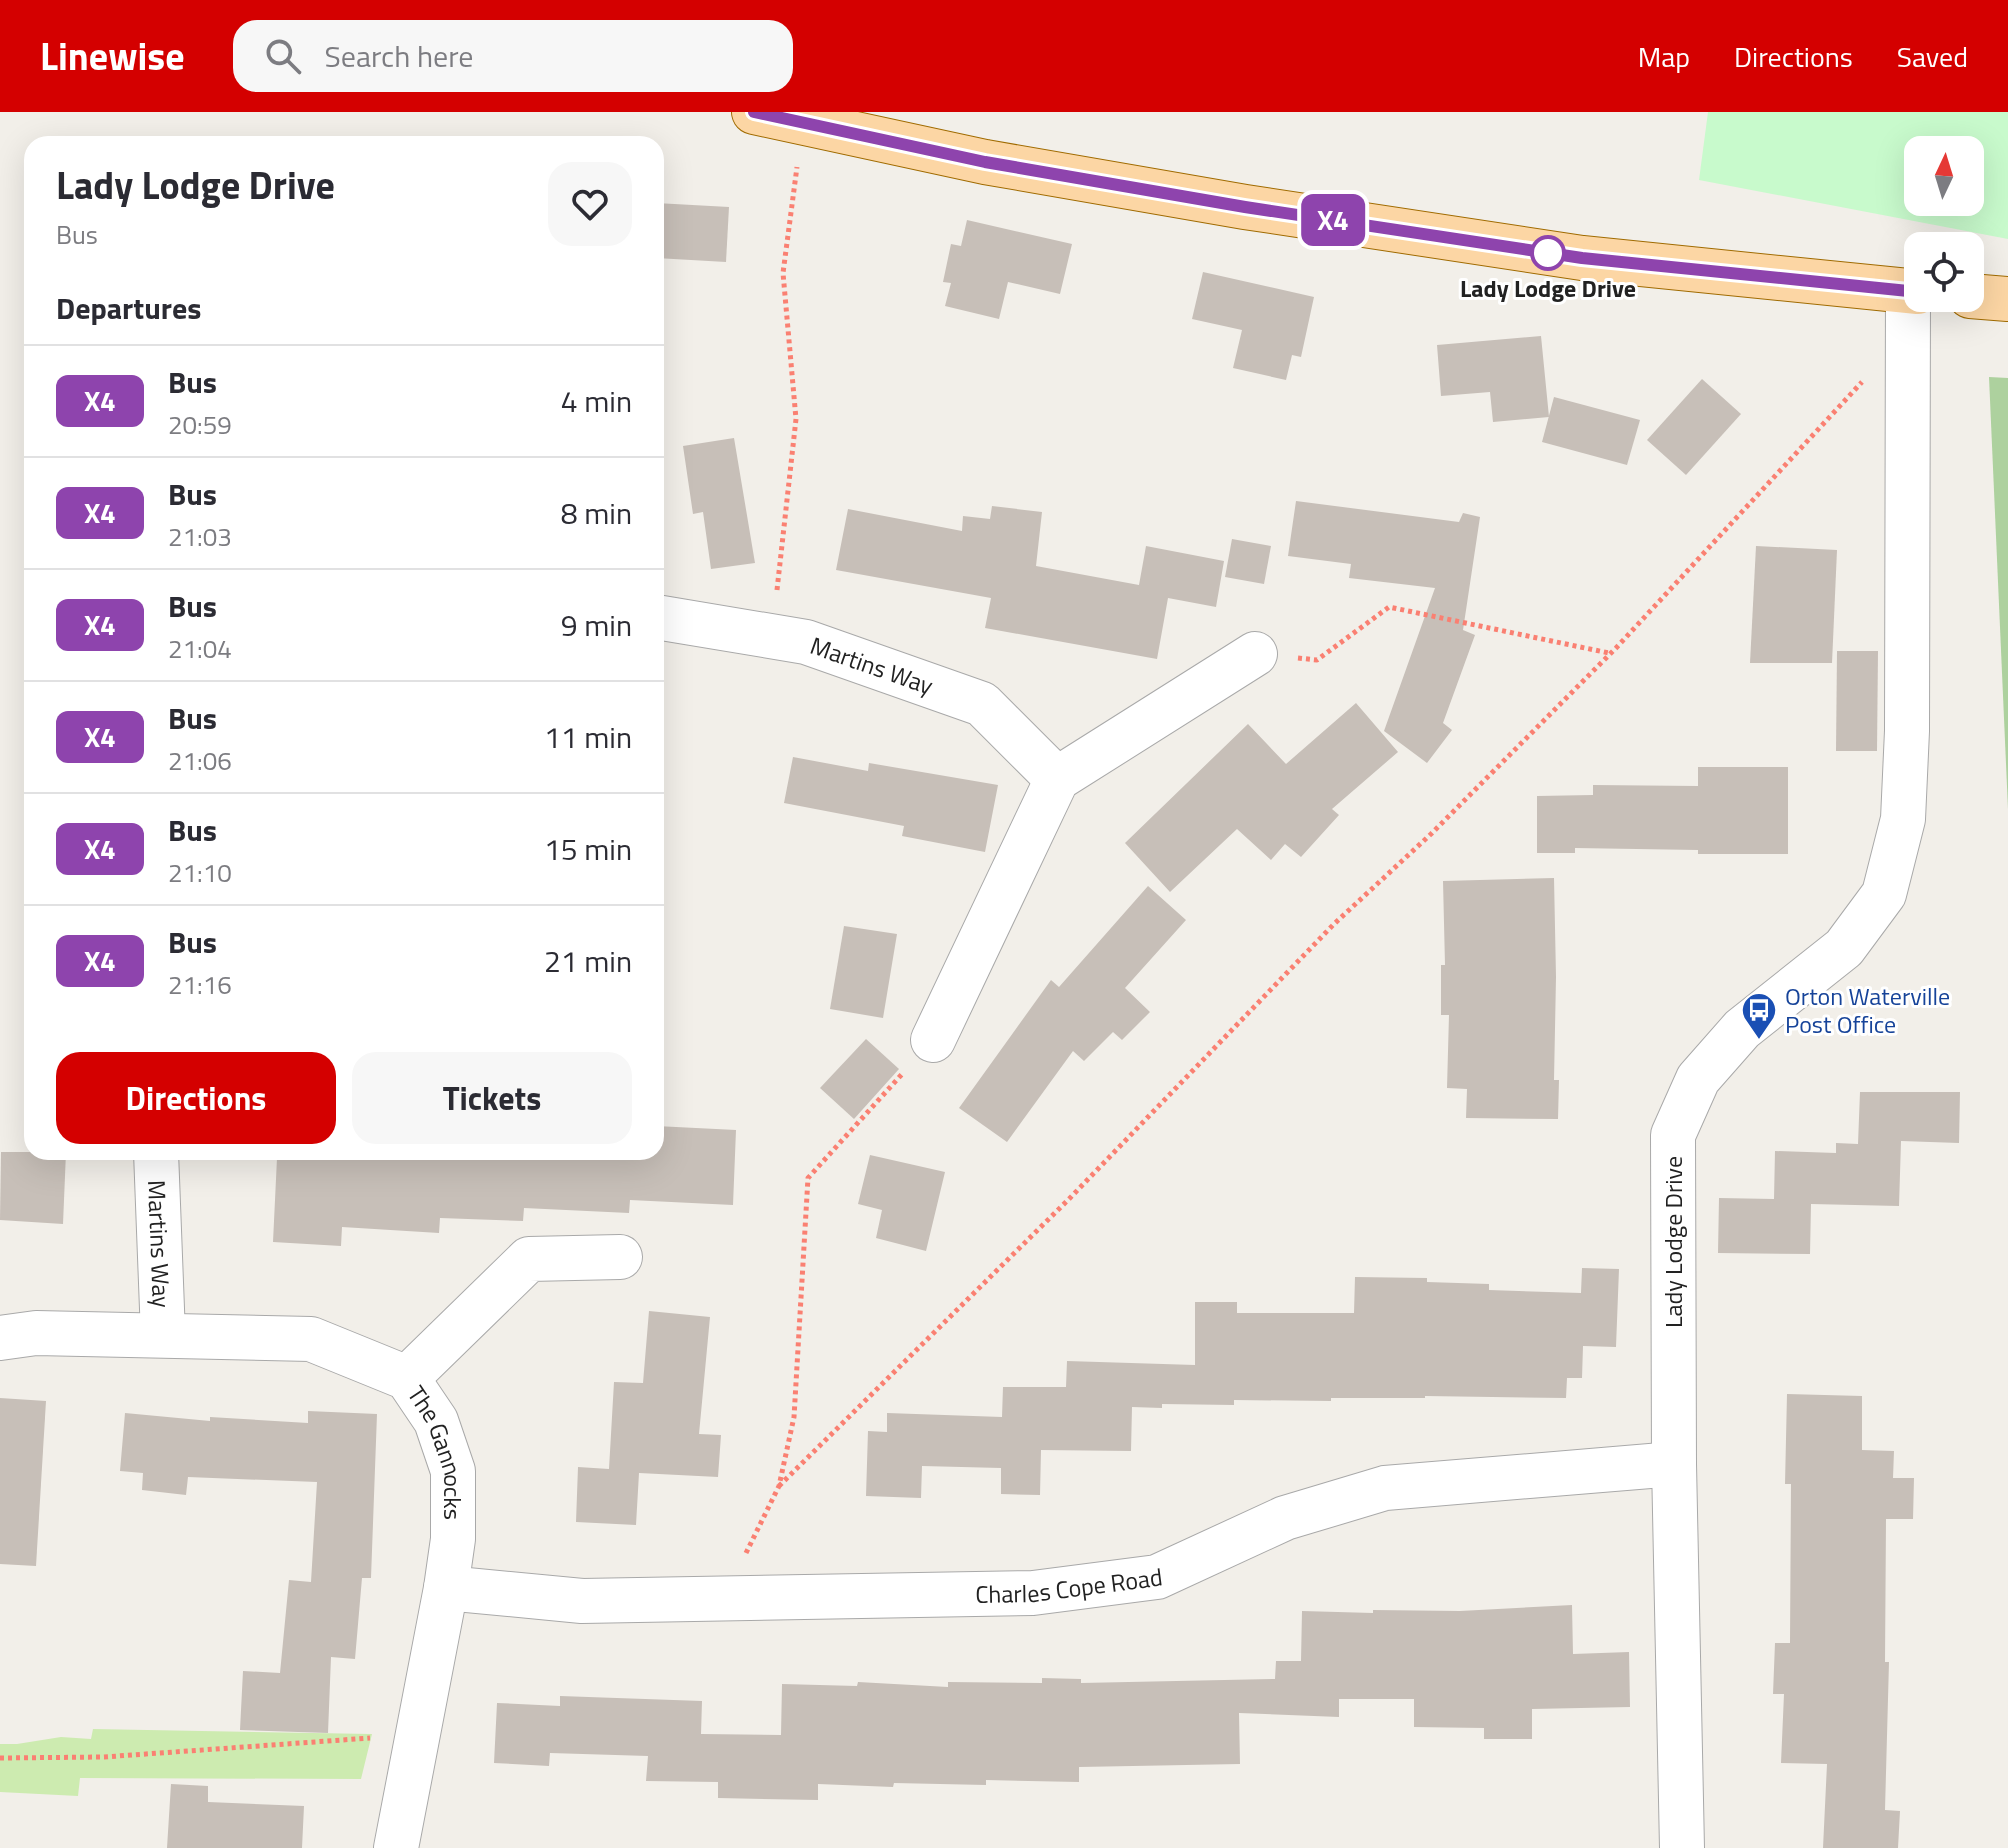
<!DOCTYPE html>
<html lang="en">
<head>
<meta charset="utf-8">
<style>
	body { margin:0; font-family:"Titillium Web",sans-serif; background:#f7f7f7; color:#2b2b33; height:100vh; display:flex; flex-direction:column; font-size:30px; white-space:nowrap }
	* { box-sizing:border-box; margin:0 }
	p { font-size:26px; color:#7c7c81 }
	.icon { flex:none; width:44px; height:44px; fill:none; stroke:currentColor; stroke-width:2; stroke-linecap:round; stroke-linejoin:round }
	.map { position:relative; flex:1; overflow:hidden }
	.details { position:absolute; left:24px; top:24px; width:640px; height:1024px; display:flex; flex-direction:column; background:#fff; border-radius:24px; box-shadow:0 8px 32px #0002 }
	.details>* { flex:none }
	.badge { padding:0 16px; border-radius:12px; font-size:28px; line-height:52px }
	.needle { width:52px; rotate:4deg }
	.tools { position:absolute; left:1904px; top:24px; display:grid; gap:16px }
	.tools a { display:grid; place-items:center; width:80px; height:80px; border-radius:16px; background:#fff; box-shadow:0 8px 32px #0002; font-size:40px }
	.map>.badge { position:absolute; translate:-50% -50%; box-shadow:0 0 0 4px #fff }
	h2 { padding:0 32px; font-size:30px; line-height:72px }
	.round { display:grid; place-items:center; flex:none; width:84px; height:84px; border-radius:24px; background:#f7f7f7 }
	.summary { display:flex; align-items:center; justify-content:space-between; height:136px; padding:0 32px }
	h1 { font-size:38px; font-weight:700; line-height:60px }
	.action { display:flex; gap:16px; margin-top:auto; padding:16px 32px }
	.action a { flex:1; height:92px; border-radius:24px; background:#d40000; color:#fff; font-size:32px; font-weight:700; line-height:92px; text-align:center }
	.action a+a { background:#f7f7f7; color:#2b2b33 }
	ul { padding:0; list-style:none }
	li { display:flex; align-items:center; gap:24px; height:112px; padding:0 32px; border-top:2px solid #e1e1e2 }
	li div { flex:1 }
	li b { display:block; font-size:30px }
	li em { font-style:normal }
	li .badge { min-width:88px; font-weight:700; text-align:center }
	header { display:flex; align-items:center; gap:48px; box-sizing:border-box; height:112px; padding:0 40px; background:#d40000; color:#fff }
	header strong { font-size:38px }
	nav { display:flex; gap:44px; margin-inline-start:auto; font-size:28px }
	.search { width:560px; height:72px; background:#f7f7f7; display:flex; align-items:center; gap:20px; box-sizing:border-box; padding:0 28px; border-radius:24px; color:#7c7c81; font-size:30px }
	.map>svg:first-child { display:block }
	.grass { fill:#cdebb0 }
	.forest { fill:#add19e }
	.park { fill:#c8facc; fill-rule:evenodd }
	.building { fill:#c7bfb8 }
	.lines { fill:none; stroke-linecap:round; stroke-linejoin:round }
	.street-casing { stroke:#a9a9a9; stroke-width:46 }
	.primary-casing { stroke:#a06b00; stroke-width:46 }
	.path { stroke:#fa8072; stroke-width:5; stroke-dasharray:4 4; stroke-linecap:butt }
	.street { stroke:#fff; stroke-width:44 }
	.primary { stroke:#fcd6a4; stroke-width:44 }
	.line-casing { stroke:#fff; stroke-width:18 }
	.line { stroke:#8e44ad; stroke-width:12 }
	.stop-dot { fill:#fff; stroke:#8e44ad; stroke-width:4 }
	.labels { text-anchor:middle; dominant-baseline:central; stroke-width:6; stroke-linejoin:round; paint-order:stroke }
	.stop-label { font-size:24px; font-weight:bold; fill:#222; stroke:#fff }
	.street-label { font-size:24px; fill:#222; stroke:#fff }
	.transit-label { font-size:24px; fill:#164399; stroke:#fff; text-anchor:start }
</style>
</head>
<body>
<header>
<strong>Linewise</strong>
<div class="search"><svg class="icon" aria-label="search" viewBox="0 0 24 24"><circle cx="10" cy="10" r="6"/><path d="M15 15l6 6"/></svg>Search here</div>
<nav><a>Map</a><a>Directions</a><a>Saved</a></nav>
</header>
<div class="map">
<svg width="2008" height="1736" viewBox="0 0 2008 1736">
	<rect width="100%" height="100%" fill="#f2efe9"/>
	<!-- grass -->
	<path class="grass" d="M93 1617 372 1622 361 1667 80 1666 78 1684 0 1680V1632H17L61 1625 91 1627Z"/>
	<!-- forest -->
	<path class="forest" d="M1989 265 2008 266V697Z"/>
	<!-- park -->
	<path class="park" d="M1708 0H2008V127L1699 68ZM1918 38H1970V90H1918Z"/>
	<!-- building -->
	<g class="building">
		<path d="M656 91 729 95 726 150 656 146Z"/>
		<path d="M967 108 1072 132 1060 182 1008 170 999 207 945 194 951 171 943 170 951 132 961 134Z"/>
		<path d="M1203 160 1314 185 1301 245 1292 243 1286 268 1233 256 1242 218 1192 207Z"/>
		<path d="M1541 224 1549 305 1493 310 1490 280 1441 284 1437 233Z"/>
		<path d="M1702 267 1741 302 1686 363 1647 328Z"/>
		<path d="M1554 285 1640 308 1627 353 1542 330Z"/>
		<path d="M734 326 755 451 711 457 703 400 693 402 683 334Z"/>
		<path d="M1296 389 1459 410 1463 401 1480 405 1463 518 1475 523 1443 611 1452 618 1427 651 1384 619 1435 476 1349 466 1351 452 1288 444Z"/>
		<path d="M992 394 1042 400 1036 454 1139 473 1146 434 1224 449 1216 495 1168 486 1157 547 985 516 991 486 836 458 848 397 962 419 963 404 990 407Z"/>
		<path d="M1232 427 1271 434 1264 472 1225 465Z"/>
		<path d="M1756 434 1837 438 1832 551H1750Z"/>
		<path d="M1837 539H1878L1877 639H1836Z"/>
		<path d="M1356 591 1398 640 1332 697 1339 703 1301 745 1285 732 1271 748 1237 717 1170 780 1125 731 1248 612 1286 652Z"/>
		<path d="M793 645 868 659 869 651 998 673 985 740 902 724 904 714 784 691Z"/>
		<path d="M1698 655H1788V742H1698V738L1575 736V741H1537V684L1593 683V673L1698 674Z"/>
		<path d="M1554 766 1556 865 1554 968H1559L1558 1007 1466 1006 1467 977 1447 976 1449 903H1441V853H1445L1443 769Z"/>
		<path d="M1148 774 1186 808 1125 876 1150 900 1122 928 1113 920 1084 949 1073 939 1007 1030 959 996 1051 868 1059 875Z"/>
		<path d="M844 814 897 822 883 906 830 897Z"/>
		<path d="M866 927 899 957 854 1007 820 976Z"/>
		<path d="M1860 980H1960L1959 1031 1901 1029 1899 1094 1811 1092 1810 1142 1718 1141 1719 1086 1774 1087 1775 1039 1836 1041V1031L1858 1032Z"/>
		<path d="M656 1014 736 1018 733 1093 630 1088 629 1101 524 1096 523 1109 440 1106 439 1121 342 1115 341 1134 273 1130 277 1046 297 1048V1040H656Z"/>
		<path d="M1 1040H66L63 1112 0 1108Z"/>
		<path d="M870 1043 945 1060 926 1139 876 1126 882 1098 858 1092Z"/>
		<path d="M1582 1156 1619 1157 1616 1235 1583 1234 1582 1266H1567L1566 1286 1425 1284V1286H1331V1289L1234 1288V1293L1162 1292V1296L1132 1295 1131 1339 1041 1338 1040 1383 1001 1382V1356L922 1354 921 1386 866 1384 868 1319 887 1320V1301L1002 1305 1003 1275H1066L1067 1249 1195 1253V1190H1237V1201H1354L1355 1165 1427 1166V1170L1489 1172V1178L1581 1181Z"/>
		<path d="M649 1199 710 1205 699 1322 721 1323 718 1365 639 1361 636 1413 576 1410 578 1355 609 1357 614 1270 643 1271Z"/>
		<path d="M1787 1282 1862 1284V1338L1894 1339 1893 1366H1914L1913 1407H1886L1885 1550H1889L1885 1698 1900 1699 1898 1736H1823L1827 1652 1781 1651 1784 1582H1773L1775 1531H1790L1791 1372H1785Z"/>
		<path d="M0 1286 46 1289 36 1454 0 1452Z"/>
		<path d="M308 1299 377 1302 371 1466H362L355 1547 331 1545 328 1621 240 1618 243 1559 280 1561 289 1468 311 1470 317 1370 188 1365 186 1383 142 1378 143 1361 120 1359 125 1301 210 1309V1305L308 1311Z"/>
		<path d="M1572 1493 1573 1542 1629 1540 1630 1595 1532 1597V1627H1484V1616L1414 1615V1587H1339V1605L1239 1601 1240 1652 1079 1655V1670L986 1668V1673L894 1671 893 1675 818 1672V1688L718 1686V1670L646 1669 648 1644 550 1641 549 1654 494 1651 497 1591 560 1594V1584L702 1589 701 1622 781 1623 782 1572 857 1574 858 1570 948 1575V1570L1042 1571V1566L1081 1567V1571L1275 1567 1276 1549H1301L1302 1499 1373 1501V1498L1460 1499Z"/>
		<path d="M171 1672 208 1674V1690L304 1694 302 1736H167Z"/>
	</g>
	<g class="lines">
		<!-- street casing -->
		<g class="street-casing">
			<g id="street">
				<path id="s1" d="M656 505 806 530 982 592 1057 667"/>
				<path d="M933 928 1057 667 1255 542"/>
				<path id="s2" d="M156 1040 163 1223"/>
				<path id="s3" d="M0 1226 36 1221 311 1227 407 1266 436 1309 453 1359V1427L446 1476 396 1736"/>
				<path d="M407 1266 529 1147 620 1145"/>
				<path id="s4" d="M446 1476 582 1489 1033 1481 1157 1465 1285 1406 1385 1376 1674 1352"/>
				<path d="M1682 1736 1674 1352 1673 1023 1698 967 1742 917 1844 836 1884 782 1903 707 1907 619 1908 179"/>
			</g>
		</g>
		<!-- primary casing -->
		<g class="primary-casing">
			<g id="primary">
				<path d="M754 0 985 50 1245 95 1582 146 1918 180"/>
				<path d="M1970 184 2008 187"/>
			</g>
		</g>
		<!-- path -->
		<g class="path">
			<path d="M777 478 796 307 783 161 797 55"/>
			<path d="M1298 546 1317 548 1389 495 1609 541"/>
			<path d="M779 1374 1069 1087 1334 812 1431 722 1616 536 1862 270"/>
			<path d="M746 1441 779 1374 794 1305 808 1066 903 961"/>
			<path d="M0 1646 104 1645 370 1626"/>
		</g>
		<!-- street -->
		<use href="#street" class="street"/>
		<!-- primary -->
		<use href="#primary" class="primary"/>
	</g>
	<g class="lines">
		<!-- line casing -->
		<g class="line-casing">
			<path id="line" d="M754 0 985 50 1245 95 1582 146 1918 180"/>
		</g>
		<!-- line -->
		<use href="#line" class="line"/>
	</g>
	<!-- icons -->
	<defs>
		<g id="bus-pin" transform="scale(1.8)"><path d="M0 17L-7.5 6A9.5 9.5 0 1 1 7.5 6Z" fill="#1a4fb4" stroke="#fff"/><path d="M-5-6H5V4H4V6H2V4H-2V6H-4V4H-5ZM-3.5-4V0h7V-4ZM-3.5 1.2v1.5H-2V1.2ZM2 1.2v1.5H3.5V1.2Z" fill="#fff"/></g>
	</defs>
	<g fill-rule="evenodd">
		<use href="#bus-pin" x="1759" y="898"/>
	</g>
	<!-- markers -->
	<circle class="stop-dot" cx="1548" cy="141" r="16"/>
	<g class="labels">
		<!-- stop labels -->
		<g class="stop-label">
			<text x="1548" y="176">Lady Lodge Drive</text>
		</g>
		<!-- street labels -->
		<g class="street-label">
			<text stroke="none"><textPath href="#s1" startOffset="222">Martins Way</textPath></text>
			<text transform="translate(1673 1130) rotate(-90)">Lady Lodge Drive</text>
			<text stroke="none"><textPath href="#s2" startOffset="92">Martins Way</textPath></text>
			<text stroke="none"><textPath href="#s3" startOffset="498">The Gannocks</textPath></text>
			<text stroke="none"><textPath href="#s4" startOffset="624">Charles Cope Road</textPath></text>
		</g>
		<!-- transit labels -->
		<g class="transit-label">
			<text x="1785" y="884">Orton Waterville<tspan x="1785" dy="28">Post Office</tspan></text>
		</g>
	</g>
</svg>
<div class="tools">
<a><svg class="needle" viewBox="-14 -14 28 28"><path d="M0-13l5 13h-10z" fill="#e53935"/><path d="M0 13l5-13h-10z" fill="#7c7c81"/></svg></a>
<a><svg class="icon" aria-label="locate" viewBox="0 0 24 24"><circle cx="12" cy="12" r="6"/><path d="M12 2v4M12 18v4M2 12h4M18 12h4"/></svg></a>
</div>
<b class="badge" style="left:1333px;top:108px;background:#8e44ad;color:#fff">X4</b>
<section class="details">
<div class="summary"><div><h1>Lady Lodge Drive</h1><p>Bus</p></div><a class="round"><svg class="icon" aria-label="heart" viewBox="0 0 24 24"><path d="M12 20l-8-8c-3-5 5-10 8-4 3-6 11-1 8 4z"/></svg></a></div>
<h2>Departures</h2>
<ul>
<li><span class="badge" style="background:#8e44ad;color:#fff">X4</span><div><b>Bus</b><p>20:59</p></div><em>4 min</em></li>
<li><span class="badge" style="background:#8e44ad;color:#fff">X4</span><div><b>Bus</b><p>21:03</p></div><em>8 min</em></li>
<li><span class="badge" style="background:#8e44ad;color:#fff">X4</span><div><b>Bus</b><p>21:04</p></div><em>9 min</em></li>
<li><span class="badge" style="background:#8e44ad;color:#fff">X4</span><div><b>Bus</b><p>21:06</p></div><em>11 min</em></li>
<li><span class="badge" style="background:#8e44ad;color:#fff">X4</span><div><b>Bus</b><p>21:10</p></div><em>15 min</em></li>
<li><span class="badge" style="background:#8e44ad;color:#fff">X4</span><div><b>Bus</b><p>21:16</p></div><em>21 min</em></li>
</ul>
<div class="action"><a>Directions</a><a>Tickets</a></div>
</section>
</div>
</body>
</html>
